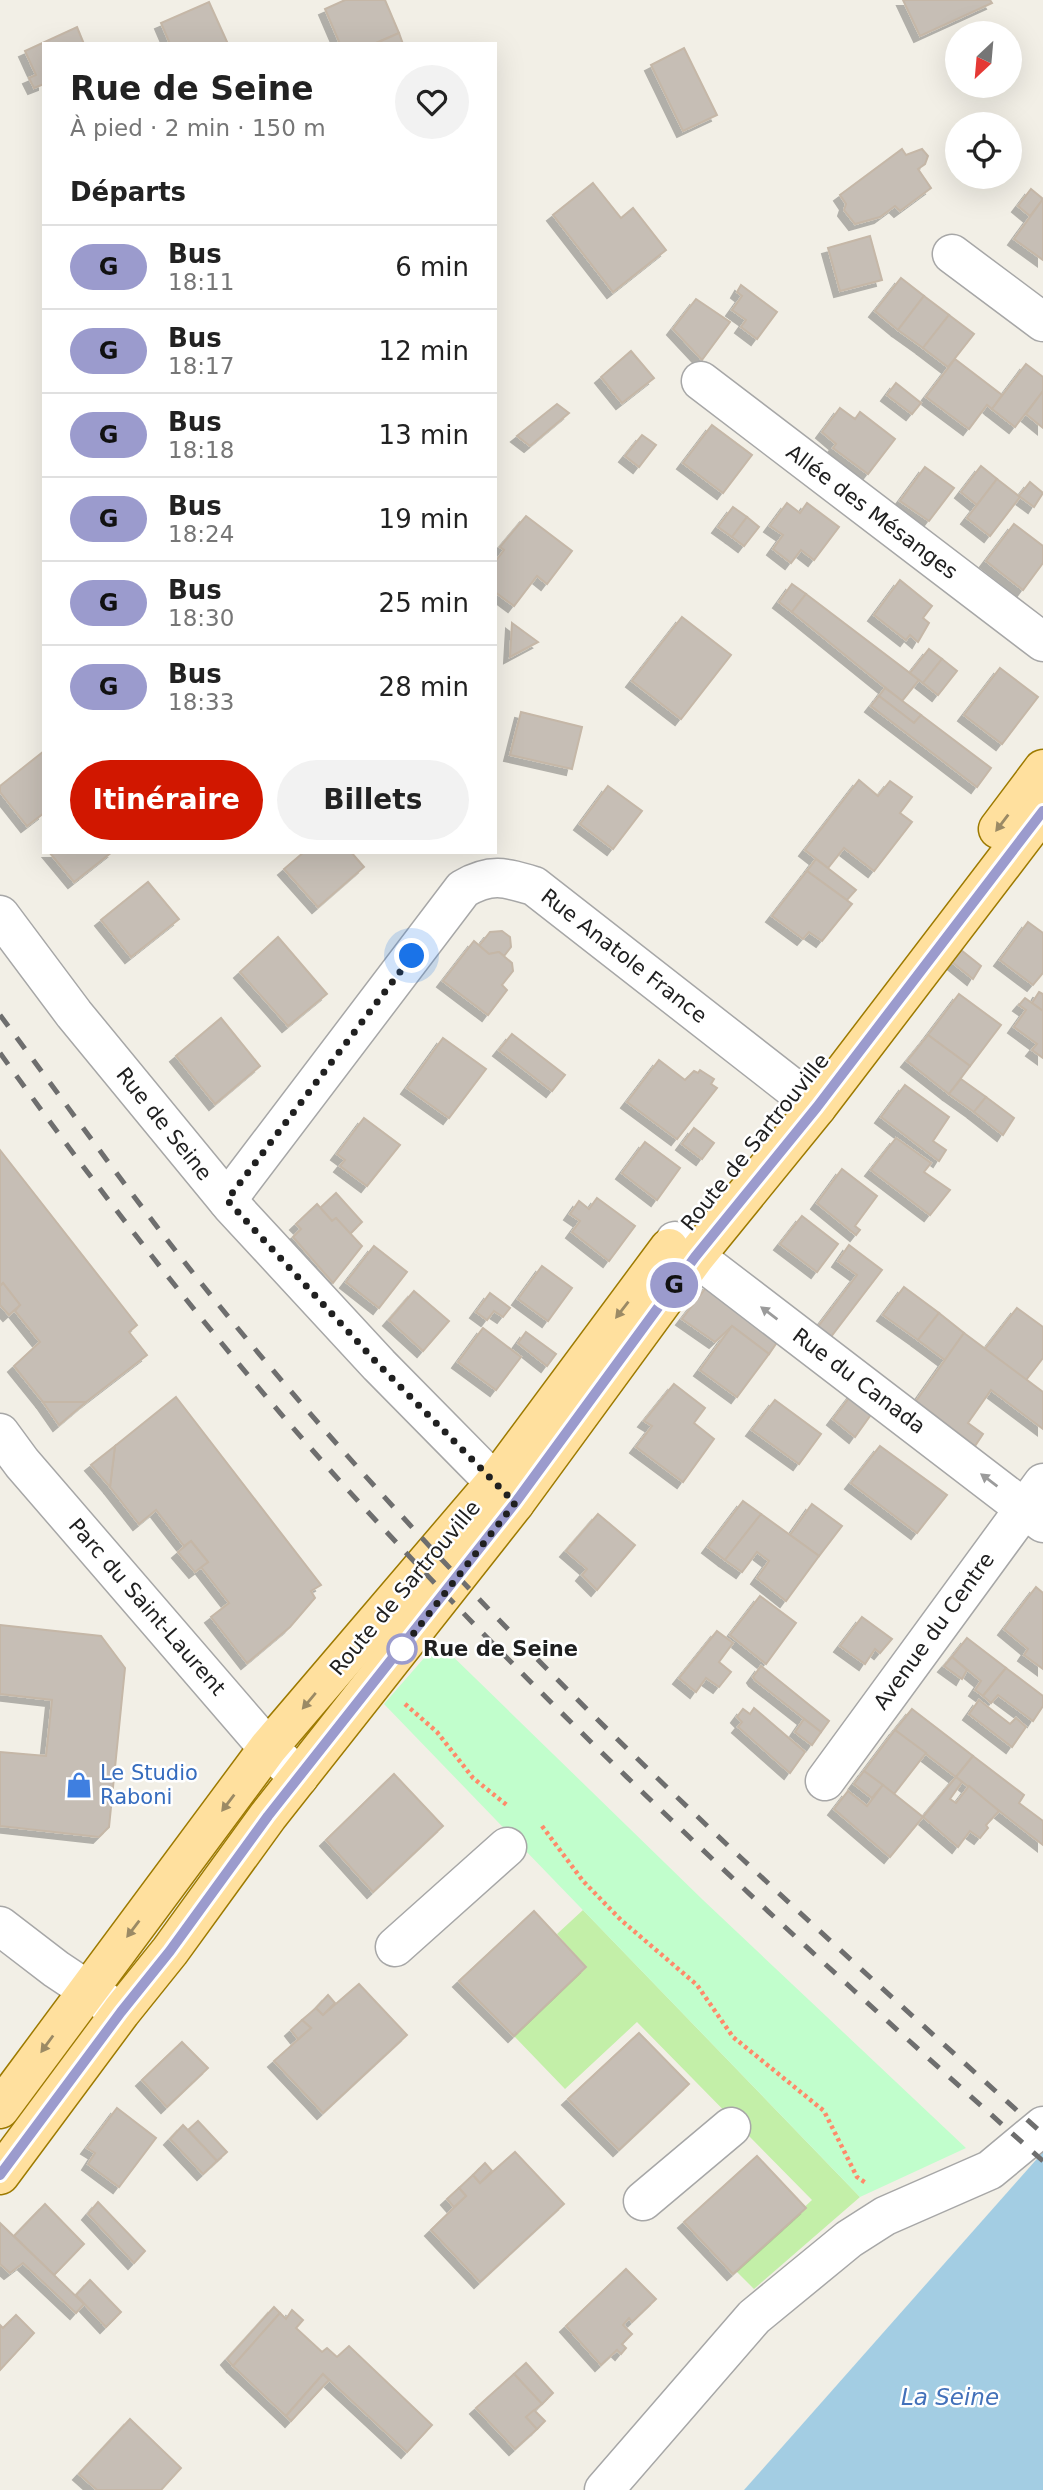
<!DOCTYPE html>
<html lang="fr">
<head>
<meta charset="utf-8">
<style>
	body { margin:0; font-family:"DejaVu Sans",sans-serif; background:#f2f2f2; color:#222; height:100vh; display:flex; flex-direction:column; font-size:26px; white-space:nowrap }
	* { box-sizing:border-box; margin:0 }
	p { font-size:23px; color:#767676 }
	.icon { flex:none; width:38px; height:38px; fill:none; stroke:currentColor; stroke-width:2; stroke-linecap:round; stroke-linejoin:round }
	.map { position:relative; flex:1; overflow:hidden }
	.sheet { position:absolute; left:42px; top:42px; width:455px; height:812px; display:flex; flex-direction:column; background:#fff; border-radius:0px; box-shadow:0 7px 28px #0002 }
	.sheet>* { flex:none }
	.badge { padding:0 14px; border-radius:23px; font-size:24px; line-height:46px }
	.needle { width:46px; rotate:206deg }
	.controls { position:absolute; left:945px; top:21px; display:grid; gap:14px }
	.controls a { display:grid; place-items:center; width:77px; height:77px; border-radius:50%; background:#fff; box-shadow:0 7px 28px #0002; font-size:35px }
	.you { position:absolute; width:35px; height:35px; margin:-18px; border:5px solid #fff; border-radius:50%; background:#1a73e8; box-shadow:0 0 0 10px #1a73e833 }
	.map>.badge { position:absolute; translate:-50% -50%; box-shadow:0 0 0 4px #fff }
	h2 { padding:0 28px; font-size:26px; line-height:63px }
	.round { display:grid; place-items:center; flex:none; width:74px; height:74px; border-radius:37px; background:#f2f2f2 }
	.headline { display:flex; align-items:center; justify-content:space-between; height:119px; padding:0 28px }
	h1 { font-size:33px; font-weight:600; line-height:52px }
	.action { display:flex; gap:14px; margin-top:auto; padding:14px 28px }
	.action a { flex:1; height:80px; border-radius:42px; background:#d11700; color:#fff; font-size:28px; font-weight:600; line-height:80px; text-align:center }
	.action a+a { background:#f2f2f2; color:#222 }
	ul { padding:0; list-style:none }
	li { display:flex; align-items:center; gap:21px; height:84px; padding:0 28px; border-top:2px solid #e0e0e0 }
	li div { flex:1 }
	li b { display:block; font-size:26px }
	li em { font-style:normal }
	li .badge { min-width:77px; font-weight:700; text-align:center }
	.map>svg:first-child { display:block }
	.grass { fill:#c3efa8 }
	.park { fill:#c1fecc }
	.water { fill:#a3cde3 }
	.building { fill:#c6beb5; stroke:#c5b7a7; stroke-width:2; filter:url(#shadow) }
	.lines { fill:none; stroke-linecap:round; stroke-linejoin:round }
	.minor-casing { stroke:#a7a7a7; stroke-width:41 }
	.major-casing { stroke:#9d7a00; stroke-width:41 }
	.path { stroke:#ff8a6a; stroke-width:4.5; stroke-dasharray:3.5 3.5; stroke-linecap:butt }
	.minor { stroke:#fff; stroke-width:38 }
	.major { stroke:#ffe09e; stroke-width:38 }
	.rail { stroke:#6e6e6e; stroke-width:5; stroke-dasharray:14 14; stroke-linecap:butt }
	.oneway { fill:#9b8a65 }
	.oneway2 { fill:#9b9b9b }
	.line-casing { stroke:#fff; stroke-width:16 }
	.line { stroke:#9b9bcd; stroke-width:10 }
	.walk { stroke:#202020; stroke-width:7; stroke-dasharray:0 12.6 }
	.stop-dot { fill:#fff; stroke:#9b9bcd; stroke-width:3.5 }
	.labels { text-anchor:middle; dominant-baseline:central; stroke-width:5; stroke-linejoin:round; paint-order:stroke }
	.street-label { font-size:21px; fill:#202020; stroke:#fff }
	.stop-label { font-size:21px; font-weight:bold; fill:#202020; stroke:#fff; text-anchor:start }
	.shop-label { font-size:21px; fill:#366cbe; stroke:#fff; text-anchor:start }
	.water-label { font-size:23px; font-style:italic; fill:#4371ba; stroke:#fff }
</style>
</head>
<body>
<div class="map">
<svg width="1043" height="2490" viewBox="0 0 1043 2490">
	<defs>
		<filter id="shadow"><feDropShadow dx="-6" dy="6" stdDeviation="0" flood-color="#0004"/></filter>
	</defs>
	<rect width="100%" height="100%" fill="#f2efe6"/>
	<!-- grass -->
	<path class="grass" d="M583 1910 860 2197 754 2289 736 2271 812 2200 637 2022 565 2089 514 2036 586 1967 557 1934Z"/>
	<!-- park -->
	<path class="park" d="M438 1642 703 1900 966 2148 860 2197 384 1704Z"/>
	<!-- water -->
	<path class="water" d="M1043 2152V2490H744Z"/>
	<!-- building -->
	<g class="building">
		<path d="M345 0H385L399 33 374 44H340L325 9Z"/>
		<path d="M903 0H990L992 3 920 36Z"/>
		<path d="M209 2 228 44H170L161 23Z"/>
		<path d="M77 27 84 44H44V84L34 88 29 78 36 75 25 51Z"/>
		<path d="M399 33 403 44H374Z"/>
		<path d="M684 48 717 115 683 131 651 65Z"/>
		<path d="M902 149 906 155 922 149 928 156 925 164 918 169 931 188 900 211 895 206 880 217 855 224 844 210 846 204 840 195Z"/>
		<path d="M593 183 621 218 633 208 666 250 613 292 553 215Z"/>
		<path d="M1031 189 1043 199 1030 216 1018 206Z"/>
		<path d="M1043 199V260L1014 239Z"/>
		<path d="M870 236 882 280 840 291 828 248Z"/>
		<path d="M901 278 924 296 898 330 875 311Z"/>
		<path d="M741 285 777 312 757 339 741 327 746 320 732 310 742 296 737 292Z"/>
		<path d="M924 296 949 315 923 348 898 330Z"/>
		<path d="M696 299 730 322 702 360 673 329Z"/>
		<path d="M949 315 974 334 948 367 923 348Z"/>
		<path d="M631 351 654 378 622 403 601 377Z"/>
		<path d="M955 359 1002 395 992 409 987 405 969 429 926 397Z"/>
		<path d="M1026 364 1043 377V391L1015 427 992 409Z"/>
		<path d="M896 383 921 403 912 414 887 395Z"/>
		<path d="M1043 391V428L1026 414Z"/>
		<path d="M557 404 569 413 530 446 517 436Z"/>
		<path d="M840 408 855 419 860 412 895 439 868 474 833 448 836 444 822 432Z"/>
		<path d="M712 425 752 455 723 493 683 463Z"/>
		<path d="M642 435 656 445 639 467 625 456Z"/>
		<path d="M981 466 997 479 977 505 961 492Z"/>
		<path d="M925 467 954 488 929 521 900 501Z"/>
		<path d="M997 479 1020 497 990 536 967 518Z"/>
		<path d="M1030 482 1043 493 1034 507 1019 496Z"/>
		<path d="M787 503 800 513 807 503 839 527 814 560 801 550 791 563 773 549 783 535 770 526Z"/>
		<path d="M733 507 747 517 732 537 718 527Z"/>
		<path d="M526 516 572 551 547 584 537 576 514 606 495 592V562L504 550 500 547Z"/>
		<path d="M747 517 759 527 744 546 732 537Z"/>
		<path d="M1014 524 1043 546V563L1023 590 986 561Z"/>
		<path d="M900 580 932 606 923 618 929 623 918 642 910 635 906 640 874 615Z"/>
		<path d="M792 584 806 594 792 612 779 602Z"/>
		<path d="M806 594 919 680 902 701 792 612Z"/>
		<path d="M682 617 731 655 681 719 632 681Z"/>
		<path d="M512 623 538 642 510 657Z"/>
		<path d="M929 649 942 659 923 683 910 673Z"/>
		<path d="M942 659 957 671 938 695 923 683Z"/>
		<path d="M1000 668 1038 697 1002 744 964 715Z"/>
		<path d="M885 688 921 715 914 723 879 696Z"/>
		<path d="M879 696 914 723 921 715 991 768 977 787 871 706Z"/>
		<path d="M521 712 582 727 572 769 510 755Z"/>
		<path d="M44 751V813L27 826 0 792V786Z"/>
		<path d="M859 780 878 796 890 781 912 797 900 813 912 822 874 871 844 848 828 868 805 850Z"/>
		<path d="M608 786 642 811 613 849 580 824Z"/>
		<path d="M49 852H112L74 882Z"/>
		<path d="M304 852H351L364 867 318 907 284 869Z"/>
		<path d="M816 859 856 890 847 900 807 871Z"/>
		<path d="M807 871 852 904 822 941 809 932 803 939 772 916Z"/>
		<path d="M148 882 179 919 131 957 101 920Z"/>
		<path d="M1028 922 1043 933V973L1033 985 1000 960Z"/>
		<path d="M502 931 510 937 511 947 504 956 499 952 489 954 479 946 490 932Z"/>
		<path d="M278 937 327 994 288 1026 240 972Z"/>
		<path d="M474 941 489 954 499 952 512 963 513 971 502 985 507 990 488 1015 443 981Z"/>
		<path d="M961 950 981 966 973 979 952 962Z"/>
		<path d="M1039 992 1043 994V1011L1032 1003Z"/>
		<path d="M959 994 1001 1025 970 1066 928 1035Z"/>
		<path d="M1025 998 1043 1011V1058L1032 1050 1037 1044 1014 1027 1026 1010 1019 1005Z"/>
		<path d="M221 1018 260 1066 215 1104 176 1056Z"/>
		<path d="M512 1034 565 1075 552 1091 499 1050Z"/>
		<path d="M928 1035 970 1066 949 1094 907 1061Z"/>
		<path d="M443 1038 486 1069 449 1118 407 1088Z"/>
		<path d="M659 1060 685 1080 694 1071 698 1073 700 1070 714 1079 711 1084 717 1088 677 1139 627 1102Z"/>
		<path d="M961 1079 986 1097 974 1112 949 1094Z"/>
		<path d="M905 1085 949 1117 933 1141 946 1150 939 1161 881 1117Z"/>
		<path d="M986 1097 1014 1118 1003 1135 974 1112Z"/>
		<path d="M364 1118 400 1145 367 1186 340 1166 345 1160 337 1154Z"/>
		<path d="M694 1128 714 1143 702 1159 682 1144Z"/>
		<path d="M896 1138 931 1163 924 1172 950 1190 930 1215 871 1170Z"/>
		<path d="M645 1142 680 1168 657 1200 622 1173Z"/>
		<path d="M0 1150 137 1325 129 1332 147 1355 86 1402H43L14 1366 40 1342 15 1311 20 1305 3 1283 0 1286Z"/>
		<path d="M842 1169 877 1196 855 1226 860 1230 856 1235 817 1203Z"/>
		<path d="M336 1193 362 1222 350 1234 336 1218 332 1221 320 1208Z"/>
		<path d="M597 1198 635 1226 609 1261 572 1232 580 1221 570 1214 579 1201 589 1209Z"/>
		<path d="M317 1204 332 1221 336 1218 362 1246 333 1283 293 1237 301 1229 296 1224Z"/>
		<path d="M802 1216 838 1244 817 1272 780 1244Z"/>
		<path d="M849 1245 882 1270 830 1338 817 1328 857 1275 838 1261Z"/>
		<path d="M374 1246 407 1272 379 1308 346 1282Z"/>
		<path d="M542 1266 572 1288 548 1321 518 1299Z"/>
		<path d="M3 1283 20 1305 9 1315 0 1305V1286Z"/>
		<path d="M709 1284 780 1338 769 1354 732 1326 715 1342 682 1319Z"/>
		<path d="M904 1287 939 1313 918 1340 883 1315Z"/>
		<path d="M414 1291 449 1321 423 1351 389 1320Z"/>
		<path d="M490 1293 510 1308 503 1317 494 1311 487 1320 476 1312Z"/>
		<path d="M1017 1308 1043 1327V1358L1026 1380 985 1349Z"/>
		<path d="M939 1313 964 1333 945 1360 918 1340Z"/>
		<path d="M732 1326 769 1354 737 1397 700 1370Z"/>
		<path d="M483 1328 521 1357 496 1390 458 1362Z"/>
		<path d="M526 1332 556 1354 547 1366 518 1343Z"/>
		<path d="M964 1333 1043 1392V1429L991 1390 968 1423 983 1434 975 1446 916 1401Z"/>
		<path d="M674 1384 705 1408 694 1423 714 1439 683 1482 636 1447 652 1426 644 1421Z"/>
		<path d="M853 1393 875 1409 855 1437 833 1419Z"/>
		<path d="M176 1397 321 1585 311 1591 315 1598 290 1627 247 1663 211 1617 229 1603 201 1567 208 1562 191 1541 184 1546 156 1510 139 1524 110 1487 115 1446Z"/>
		<path d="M775 1400 821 1434 799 1464 752 1430Z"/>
		<path d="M43 1402H86L59 1425Z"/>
		<path d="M115 1446 110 1487 91 1465Z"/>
		<path d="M880 1446 947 1495 917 1533 851 1483Z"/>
		<path d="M743 1501 761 1514 725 1560 708 1547Z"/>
		<path d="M812 1504 842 1526 819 1556 790 1535Z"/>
		<path d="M598 1514 635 1545 597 1590 582 1575 587 1569 566 1551Z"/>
		<path d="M761 1514 819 1556 786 1601 757 1578 769 1561 757 1552 742 1572 725 1560Z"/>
		<path d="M191 1541 208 1562 195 1572 178 1552Z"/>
		<path d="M1036 1587 1043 1593V1669L1024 1655 1028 1649 1004 1629Z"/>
		<path d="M760 1596 796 1623 766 1664 730 1635Z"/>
		<path d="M862 1617 892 1639 880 1653 875 1649 865 1664 840 1646Z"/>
		<path d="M0 1625 101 1636 125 1668 109 1827 99 1837 0 1826V1752L46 1756 52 1700 0 1694Z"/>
		<path d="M717 1631 733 1643 719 1662 731 1672 719 1687 706 1678 696 1692 679 1678Z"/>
		<path d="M967 1638 1006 1668 983 1696 975 1690 981 1681 952 1657Z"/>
		<path d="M952 1657 967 1670 962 1679 944 1666Z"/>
		<path d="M761 1666 829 1721 821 1732 755 1680 753 1677Z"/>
		<path d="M1006 1668 1043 1696V1706L1033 1721 998 1695 991 1703 983 1696Z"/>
		<path d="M979 1700 1010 1724 1016 1718 1026 1727 1012 1747 969 1714Z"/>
		<path d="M754 1708 805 1752 790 1773 738 1727 742 1722 737 1717 743 1709 750 1714Z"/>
		<path d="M912 1709 973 1756 956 1777 895 1730Z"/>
		<path d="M804 1719 821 1732 812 1745 795 1732Z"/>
		<path d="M895 1730 926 1753 894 1794 864 1771Z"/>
		<path d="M973 1756 1024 1795 1019 1803 1043 1821V1845L956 1777Z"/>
		<path d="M864 1771 883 1785 872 1798 854 1784Z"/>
		<path d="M394 1774 443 1826 373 1892 326 1840Z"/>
		<path d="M956 1777 962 1782 950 1799 956 1803 969 1786 999 1811 986 1825 988 1828 980 1838 970 1831 958 1847 923 1817Z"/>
		<path d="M883 1785 923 1817 890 1857 834 1809 848 1791 867 1806Z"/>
		<path d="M534 1911 586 1967 514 2036 459 1981Z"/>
		<path d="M359 1984 407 2035 323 2113 274 2061 311 2028 302 2020 316 2008 323 2015Z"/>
		<path d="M328 1995 335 2003 323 2015 316 2008Z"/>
		<path d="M302 2020 311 2028 298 2039 291 2030Z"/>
		<path d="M639 2033 689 2084 619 2150 568 2099Z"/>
		<path d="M182 2042 208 2068 167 2107 142 2080Z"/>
		<path d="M117 2108 156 2138 119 2187 88 2164 95 2153 87 2148Z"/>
		<path d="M198 2121 227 2152 217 2161 188 2130Z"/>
		<path d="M183 2125 217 2161 203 2174 170 2139Z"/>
		<path d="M515 2152 564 2204 480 2282 431 2230 466 2196 459 2188 473 2175 480 2183Z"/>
		<path d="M757 2156 806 2208 733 2274 684 2222Z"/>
		<path d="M485 2163 492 2171 480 2183 473 2175Z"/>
		<path d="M459 2188 466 2196 454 2207 447 2199Z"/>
		<path d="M98 2202 145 2251 134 2263 88 2214Z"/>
		<path d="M45 2204 84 2244 54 2275 14 2236Z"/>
		<path d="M0 2223 84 2304 76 2313 23 2263 10 2273 0 2264Z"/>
		<path d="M626 2269 656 2299 632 2322 629 2318 623 2325 632 2334 622 2344 626 2348 621 2354 617 2350 601 2365 566 2326Z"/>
		<path d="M90 2280 121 2312 106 2327 76 2295Z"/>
		<path d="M274 2307 280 2313 233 2366 227 2359Z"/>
		<path d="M292 2310 303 2320 296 2328 322 2352 327 2348 337 2357 349 2346 432 2425 407 2452 323 2374 286 2416 233 2366 280 2313 286 2319Z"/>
		<path d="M16 2315 34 2333 0 2370V2325L3 2328Z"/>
		<path d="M526 2363 553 2393 542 2404 514 2374Z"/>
		<path d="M323 2374 329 2380 291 2421 286 2416Z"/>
		<path d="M514 2374 542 2404 526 2417 537 2429 515 2449 476 2408Z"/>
		<path d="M534 2410 545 2421 537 2429 526 2417Z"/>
		<path d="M130 2419 181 2468 161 2490H97L79 2474Z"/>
	</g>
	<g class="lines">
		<!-- minor casing -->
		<g class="minor-casing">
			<g id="minor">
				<path d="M952 254 1043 322"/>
				<path d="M701 381 1043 642"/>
				<path d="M0 915 74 1014 231 1205 379 1365 515 1503"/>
				<path d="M227 1200 463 889C491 873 504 877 534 886L817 1107"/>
				<path d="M675 1241 1043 1523"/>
				<path d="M0 1433 22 1463 268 1748 299 1777"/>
				<path d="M825 1781 1043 1483"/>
				<path d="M0 1926 56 1969 116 2009"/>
				<path d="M395 1947 507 1847"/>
				<path d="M643 2201 731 2127"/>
				<path d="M604 2490 754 2317 849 2239 885 2216 990 2170 1043 2126"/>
			</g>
		</g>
		<!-- major casing -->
		<g class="major-casing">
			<g id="major">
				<path d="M998 829 1043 769"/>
				<path d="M0 2109 268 1748 496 1481 669 1248"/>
				<path d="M0 2175 121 2012 170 1951 268 1816 515 1503 695 1257 817 1107 1043 811"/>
			</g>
		</g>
		<!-- path -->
		<g class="path">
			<path d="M405 1704 437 1732 473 1778 508 1806"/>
			<path d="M542 1826 583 1881 621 1920 697 1985 733 2037 824 2111 857 2177 866 2183"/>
		</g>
		<!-- minor -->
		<use href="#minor" class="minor"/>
		<!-- major -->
		<use href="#major" class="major"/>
		<!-- rail -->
		<g class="rail">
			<path d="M0 1015C58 1093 115 1173 175 1250 249 1345 329 1437 410 1525 606 1740 827 1939 1043 2134"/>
			<path d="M0 1053C122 1223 252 1389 395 1541 599 1760 820 1962 1043 2161"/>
		</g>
	</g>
	<!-- one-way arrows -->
	<defs><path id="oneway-solid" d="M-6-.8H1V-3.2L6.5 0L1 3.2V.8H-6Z" transform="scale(1.75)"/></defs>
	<g class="oneway">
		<use href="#oneway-solid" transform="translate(1002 823) rotate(127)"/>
		<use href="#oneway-solid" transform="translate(622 1310) rotate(128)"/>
		<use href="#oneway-solid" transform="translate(309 1701) rotate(130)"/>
		<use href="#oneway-solid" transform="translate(228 1803) rotate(127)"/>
		<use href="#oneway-solid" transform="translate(133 1929) rotate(127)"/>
		<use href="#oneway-solid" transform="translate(47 2044) rotate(126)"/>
	</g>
	<g class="oneway2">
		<use href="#oneway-solid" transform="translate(769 1313) rotate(-143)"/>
		<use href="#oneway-solid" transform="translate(989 1480) rotate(-143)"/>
	</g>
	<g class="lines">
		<!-- line casing -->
		<g class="line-casing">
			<path id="line" d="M0 2175 121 2012 170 1951 268 1816 515 1503 695 1257 817 1107 1043 811"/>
		</g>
		<!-- line -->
		<use href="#line" class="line"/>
		<!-- walk -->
		<path class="walk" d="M402 1649 400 1651 515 1503 379 1365 227 1200 412 956"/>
	</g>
	<!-- icons -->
	<defs>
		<g id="shop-bare" transform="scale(2.1)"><path d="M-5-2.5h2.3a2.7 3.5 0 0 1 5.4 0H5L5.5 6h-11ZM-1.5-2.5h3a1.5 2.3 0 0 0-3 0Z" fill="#3f7fe0" stroke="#fff" stroke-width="2.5" paint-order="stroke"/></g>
	</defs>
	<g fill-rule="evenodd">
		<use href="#shop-bare" x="79" y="1785"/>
	</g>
	<!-- markers -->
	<circle class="stop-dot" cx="402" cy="1649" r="14"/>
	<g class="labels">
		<!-- street labels -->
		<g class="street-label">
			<text transform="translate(872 512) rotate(37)">Allée des Mésanges</text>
			<text transform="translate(624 956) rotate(38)">Rue Anatole France</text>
			<text transform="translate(164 1124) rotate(51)">Rue de Seine</text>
			<text transform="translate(755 1142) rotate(-51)">Route de Sartrouville</text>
			<text transform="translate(859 1381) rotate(37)">Rue du Canada</text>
			<text transform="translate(405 1588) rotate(-50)">Route de Sartrouville</text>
			<text transform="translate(147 1607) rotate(49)">Parc du Saint-Laurent</text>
			<text transform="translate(934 1631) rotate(-54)">Avenue du Centre</text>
		</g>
		<!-- stop labels -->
		<g class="stop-label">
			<text x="423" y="1649">Rue de Seine</text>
		</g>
		<!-- shop labels -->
		<g class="shop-label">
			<text x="100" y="1773">Le Studio<tspan x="100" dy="24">Raboni</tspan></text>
		</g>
		<!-- water labels -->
		<g class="water-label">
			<text x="950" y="2397">La Seine</text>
		</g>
	</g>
</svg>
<div class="controls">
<a><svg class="needle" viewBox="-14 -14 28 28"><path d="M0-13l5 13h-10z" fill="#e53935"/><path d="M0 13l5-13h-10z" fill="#767676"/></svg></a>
<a><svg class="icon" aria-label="locate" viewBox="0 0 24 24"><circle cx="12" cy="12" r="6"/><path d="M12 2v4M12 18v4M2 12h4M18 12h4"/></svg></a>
</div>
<div class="you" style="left:412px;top:956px"></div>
<b class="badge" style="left:674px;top:1285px;background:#9b9bcd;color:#111">G</b>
<section class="sheet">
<div class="headline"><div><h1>Rue de Seine</h1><p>À pied · 2 min · 150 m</p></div><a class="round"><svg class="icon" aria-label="heart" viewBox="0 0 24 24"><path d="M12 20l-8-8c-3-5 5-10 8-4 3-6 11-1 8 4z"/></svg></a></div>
<h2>Départs</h2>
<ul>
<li><span class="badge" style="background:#9b9bcd;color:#111">G</span><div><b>Bus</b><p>18:11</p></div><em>6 min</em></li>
<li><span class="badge" style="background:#9b9bcd;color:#111">G</span><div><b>Bus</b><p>18:17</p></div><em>12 min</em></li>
<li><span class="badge" style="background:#9b9bcd;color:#111">G</span><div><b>Bus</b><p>18:18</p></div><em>13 min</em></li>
<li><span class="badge" style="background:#9b9bcd;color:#111">G</span><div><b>Bus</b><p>18:24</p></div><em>19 min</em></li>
<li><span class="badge" style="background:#9b9bcd;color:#111">G</span><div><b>Bus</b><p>18:30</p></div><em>25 min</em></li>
<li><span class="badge" style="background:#9b9bcd;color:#111">G</span><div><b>Bus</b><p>18:33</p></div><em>28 min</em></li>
</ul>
<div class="action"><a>Itinéraire</a><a>Billets</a></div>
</section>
</div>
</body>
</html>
